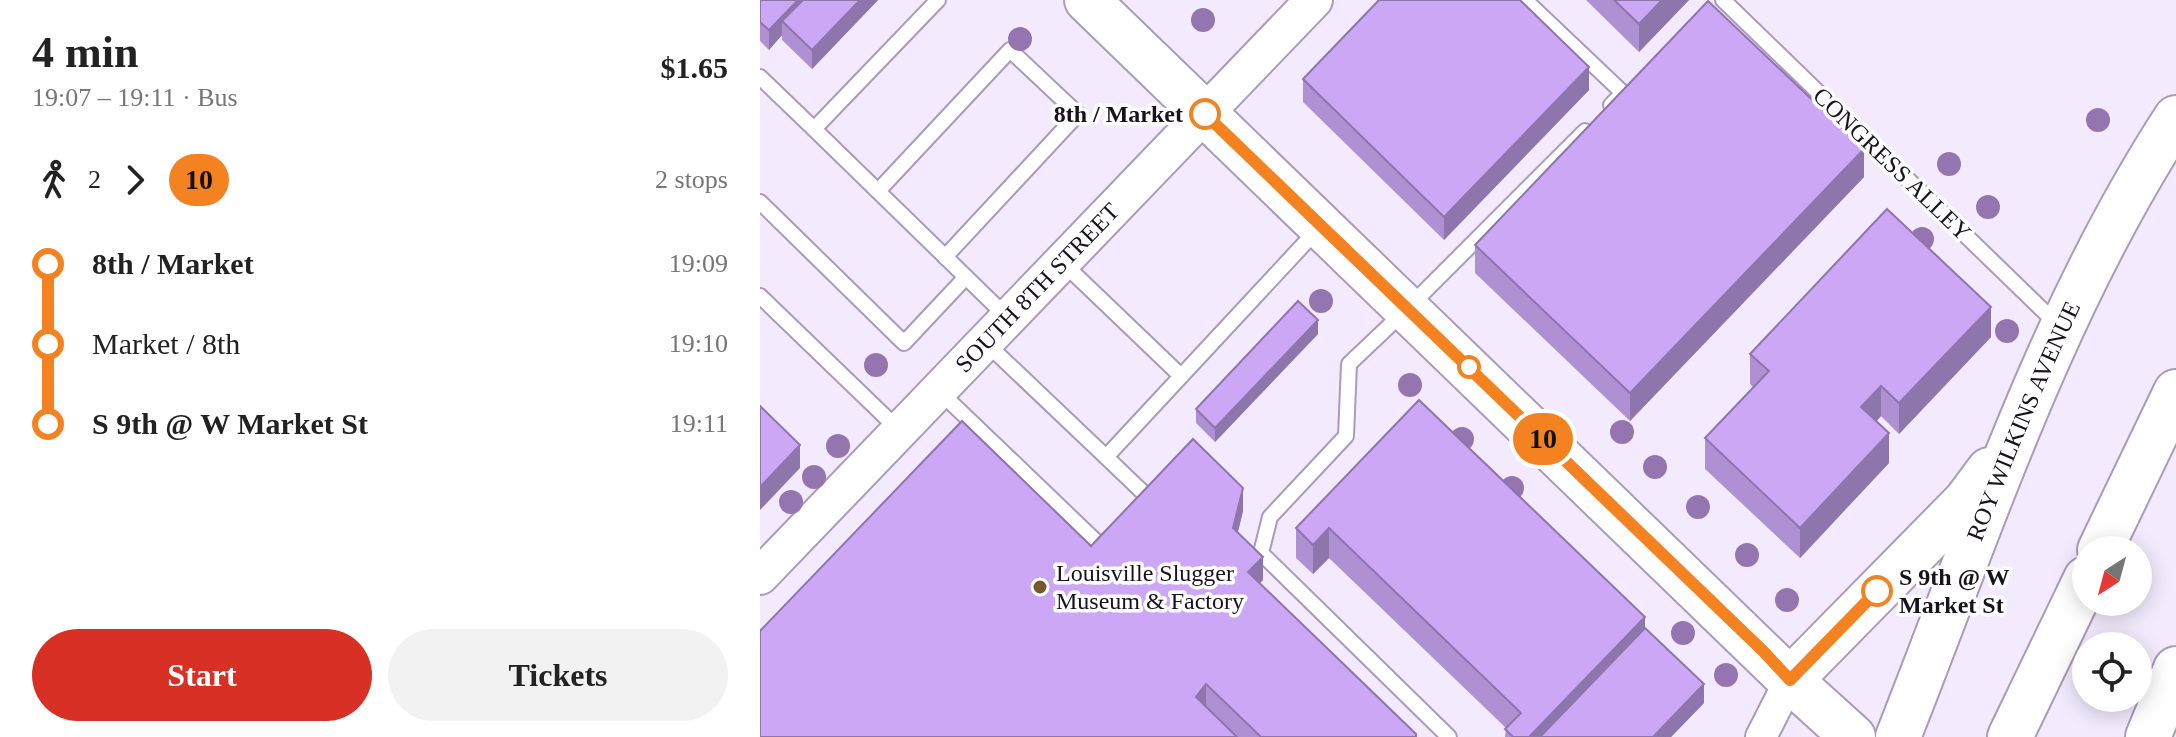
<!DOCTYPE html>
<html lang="en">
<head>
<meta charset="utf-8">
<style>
	body { margin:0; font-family:"Times New Roman",serif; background:#f2f2f2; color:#222; height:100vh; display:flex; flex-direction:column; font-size:30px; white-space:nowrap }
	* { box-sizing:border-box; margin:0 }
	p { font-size:26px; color:#767676 }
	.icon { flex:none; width:44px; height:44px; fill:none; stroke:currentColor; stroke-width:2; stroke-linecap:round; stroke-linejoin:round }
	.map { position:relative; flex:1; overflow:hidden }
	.drawer { display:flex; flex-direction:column; background:#fff; width:760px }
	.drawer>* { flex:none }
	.badge { padding:0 16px; border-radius:26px; font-size:28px; line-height:52px }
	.needle { width:52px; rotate:216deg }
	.fabs { position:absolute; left:1312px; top:536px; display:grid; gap:16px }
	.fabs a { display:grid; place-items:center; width:80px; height:80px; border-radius:50%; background:#fff; box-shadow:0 4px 20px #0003; font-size:40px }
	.map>.badge { position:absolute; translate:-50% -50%; box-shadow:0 0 0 4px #fff }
	.legs { display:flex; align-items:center; gap:12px; height:88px; padding:0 32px; font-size:26px }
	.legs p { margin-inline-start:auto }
	.head { display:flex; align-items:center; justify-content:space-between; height:136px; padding:0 32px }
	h1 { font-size:44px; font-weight:600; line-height:60px }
	.button { display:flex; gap:16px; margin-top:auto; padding:16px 32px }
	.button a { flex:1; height:92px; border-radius:48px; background:#d93025; color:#fff; font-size:32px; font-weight:600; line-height:92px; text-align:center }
	.button a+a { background:#f2f2f2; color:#222 }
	ul { padding:0 32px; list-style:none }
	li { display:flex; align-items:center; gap:28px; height:80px; font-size:30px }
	li i { display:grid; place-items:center; width:12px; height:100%; margin:0 10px; background:currentColor }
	li i::after { content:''; width:20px; height:20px; margin:-10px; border:6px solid; border-radius:50%; background:#fff }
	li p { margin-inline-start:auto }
	li:first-child i { background:linear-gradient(#0000 50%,currentColor 0) }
	li:last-child i { background:linear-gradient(currentColor 50%,#0000 0) }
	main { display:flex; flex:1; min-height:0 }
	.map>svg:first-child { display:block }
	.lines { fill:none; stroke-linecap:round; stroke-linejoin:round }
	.service-casing { stroke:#a99bb9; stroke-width:18 }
	.minor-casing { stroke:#a99bb9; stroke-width:34 }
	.tertiary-casing { stroke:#a99bb9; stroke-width:40 }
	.primary-casing { stroke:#a99bb9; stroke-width:48 }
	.motorway-casing { stroke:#a99bb9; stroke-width:48 }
	.service { stroke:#fff; stroke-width:14 }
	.minor { stroke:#fff; stroke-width:30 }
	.tertiary { stroke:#fff; stroke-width:36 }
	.primary { stroke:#fff; stroke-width:44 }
	.motorway { stroke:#fff; stroke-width:44 }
	.tree { fill:#9575af }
	.wall { fill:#af90d3 }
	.shaded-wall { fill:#8e75ac }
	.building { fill:#cba7f5; stroke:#8e75ac; stroke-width:2 }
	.line-1-casing { stroke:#fff; stroke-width:18 }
	.line-1 { stroke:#f58220; stroke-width:12 }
	.stop-1-dot { fill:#fff; stroke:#f58220; stroke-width:4 }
	.poi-dot { fill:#79582f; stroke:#fff; stroke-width:3 }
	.labels { text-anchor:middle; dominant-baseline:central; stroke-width:7; stroke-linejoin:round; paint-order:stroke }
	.stop-label { font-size:24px; font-weight:bold; fill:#17121d; stroke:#fff; text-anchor:end }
	.street-label { font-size:24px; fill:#17121d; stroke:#fff }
	.poi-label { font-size:24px; fill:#17121d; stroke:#fff; text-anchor:start }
</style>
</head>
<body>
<main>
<section class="drawer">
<div class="head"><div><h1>4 min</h1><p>19:07 – 19:11 · Bus</p></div><b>$1.65</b></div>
<div class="legs"><svg class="icon" aria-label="walk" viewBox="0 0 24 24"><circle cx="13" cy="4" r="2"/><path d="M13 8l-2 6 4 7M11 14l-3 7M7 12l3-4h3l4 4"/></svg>2<svg class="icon" aria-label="forward" viewBox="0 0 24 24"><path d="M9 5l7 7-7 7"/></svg><b class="badge" style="background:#f58220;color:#111">10</b><p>2 stops</p></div>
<ul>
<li><i style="color:#f58220"></i><b>8th / Market</b><p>19:09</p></li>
<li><i style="color:#f58220"></i><span>Market / 8th</span><p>19:10</p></li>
<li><i style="color:#f58220"></i><b>S 9th @ W Market St</b><p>19:11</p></li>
</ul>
<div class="button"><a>Start</a><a>Tickets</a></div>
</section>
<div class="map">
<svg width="1416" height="737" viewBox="0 0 1416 737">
	<rect width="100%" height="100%" fill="#f3eafe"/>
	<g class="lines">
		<!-- service casing -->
		<g class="service-casing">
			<g id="service">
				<path d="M765 0 863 93 851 105"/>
				<path d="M963 0 1299 326"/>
				<path d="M0 77 54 129 178 0"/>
				<path d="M54 129 248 318"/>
				<path d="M118 191 250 50 318 114 185 257"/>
				<path d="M0 202 144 343 206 277"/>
				<path d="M303 263 421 376"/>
				<path d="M0 296 140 431"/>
				<path d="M225 342 346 457"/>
				<path d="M180 392 347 552"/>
				<path d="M394 503 346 457 558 229"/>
				<path d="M689 737 501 553 510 517 586 436 589 364 648 308 825 131"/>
			</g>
		</g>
		<!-- minor casing -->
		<g class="minor-casing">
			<path id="minor" d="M1001 737 1030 680"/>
		</g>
		<!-- tertiary casing -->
		<g class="tertiary-casing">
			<g id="tertiary">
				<path id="s1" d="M0 576 554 0"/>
			</g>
		</g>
		<!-- primary casing -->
		<g class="primary-casing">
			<g id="primary">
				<path d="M327 0 1030 680 1093 737"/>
				<path d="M1340 550 1416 392"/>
				<path d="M1030 680 1206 501 1229 470"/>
				<path id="s2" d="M1138 737C1221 527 1292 308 1416 118"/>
				<path d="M1250 737 1326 579"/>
			</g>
		</g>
		<!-- motorway casing -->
		<g class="motorway-casing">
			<path id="motorway" d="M1388 737 1416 669"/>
		</g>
		<!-- service -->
		<use href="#service" class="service"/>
		<!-- minor -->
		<use href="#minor" class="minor"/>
		<!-- tertiary -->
		<use href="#tertiary" class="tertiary"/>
		<!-- primary -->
		<use href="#primary" class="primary"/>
		<!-- motorway -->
		<use href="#motorway" class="motorway"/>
	</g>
	<!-- trees -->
	<g class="tree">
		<circle cx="443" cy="20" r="12"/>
		<circle cx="260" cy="39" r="12"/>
		<circle cx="1338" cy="120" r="12"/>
		<circle cx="1189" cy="164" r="12"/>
		<circle cx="1228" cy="207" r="12"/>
		<circle cx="1162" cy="239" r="12"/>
		<circle cx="561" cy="301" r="12"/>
		<circle cx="1247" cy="331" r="12"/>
		<circle cx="116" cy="365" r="12"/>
		<circle cx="650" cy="385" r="12"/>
		<circle cx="862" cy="432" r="12"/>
		<circle cx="702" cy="439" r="12"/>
		<circle cx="78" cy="446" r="12"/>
		<circle cx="895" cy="467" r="12"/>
		<circle cx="54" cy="477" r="12"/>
		<circle cx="752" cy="488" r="12"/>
		<circle cx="31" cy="502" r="12"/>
		<circle cx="938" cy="507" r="12"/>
		<circle cx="987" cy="555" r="12"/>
		<circle cx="1027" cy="600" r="12"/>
		<circle cx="923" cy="633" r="12"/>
		<circle cx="966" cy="675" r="12"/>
	</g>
	<!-- wall -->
	<g class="wall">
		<path d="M0 0H118L52 69 22 40V35L9 50 0 41Z"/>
		<path d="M826 0H929L879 52Z"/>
		<path d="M543 79 829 90 684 240 543 102Z"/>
		<path d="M1104 177 870 421 715 273V245Z"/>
		<path d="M558 334 455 442 436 423V409Z"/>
		<path d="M1231 337 1139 434 1121 416 1117 421 1129 463 1040 558 945 469V438L993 387 990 384V354Z"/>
		<path d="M659 400 885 628 944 703 911 737H745L746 728 569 558 553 574 536 558V528Z"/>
		<path d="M483 511 478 532 503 580 500 583 656 737H0L331 546Z"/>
	</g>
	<!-- shaded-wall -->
	<g class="shaded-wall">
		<path d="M38 0H56L22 21V35L9 50V30Z"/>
		<path d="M100 0H118L52 69V50Z"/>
		<path d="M902 0H929L879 52V24Z"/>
		<path d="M829 67V90L684 240V217Z"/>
		<path d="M1104 149V177L870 421V393Z"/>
		<path d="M1231 307V337L1139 434V403Z"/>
		<path d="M558 320V334L455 442V428Z"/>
		<path d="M1121 386V416L1101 437V407Z"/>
		<path d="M1129 433V463L1040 558V528Z"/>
		<path d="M40 445V468L0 510V487Z"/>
		<path d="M483 488V511L473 551V528Z"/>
		<path d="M569 528V558L553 574V545Z"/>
		<path d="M503 557V580L488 595V572Z"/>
		<path d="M885 617V647L798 737H769Z"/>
		<path d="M446 684V707L436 697Z"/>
		<path d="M944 684V703L911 737H893Z"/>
	</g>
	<!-- building -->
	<g class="building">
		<path d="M0 0H38L9 30 0 22Z"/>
		<path d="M43 0H100L52 50 22 21Z"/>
		<path d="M619 0H760L829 67 684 217 543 79Z"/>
		<path d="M854 0H902L879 24Z"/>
		<path d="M948 1 1104 149 870 393 715 245Z"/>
		<path d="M1127 209 1231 307 1139 403 1121 386 1101 407 1129 433 1040 528 945 438 1009 371 990 354Z"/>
		<path d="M538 301 558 320 455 428 436 409Z"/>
		<path d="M659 400 885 617 769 737H753L745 729 761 713 569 528 553 545 536 528Z"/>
		<path d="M0 406 40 445 0 487Z"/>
		<path d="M202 421 331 546 433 439 483 488 473 528 503 557 488 572 656 734V737H501L446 684 436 697 477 737H0V631Z"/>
		<path d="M885 628 944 684 893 737H780Z"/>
	</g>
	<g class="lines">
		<!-- line-1 casing -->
		<g class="line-1-casing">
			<path id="line-1" d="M445 114 1003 651 1030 680 1117 591"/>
		</g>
		<!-- line-1 -->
		<use href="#line-1" class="line-1"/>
	</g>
	<!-- markers -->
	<g class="stop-1-dot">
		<circle cx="445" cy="114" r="14"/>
		<circle cx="709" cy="367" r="10"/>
		<circle cx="1117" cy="591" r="14"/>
	</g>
	<circle class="poi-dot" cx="280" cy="587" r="8"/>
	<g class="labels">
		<!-- stop labels -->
		<g class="stop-label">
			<text x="423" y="114">8th / Market</text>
			<text x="1139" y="577" text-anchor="start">S 9th @ W<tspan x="1139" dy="28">Market St</tspan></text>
		</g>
		<!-- street labels -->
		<g class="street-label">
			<text transform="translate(1132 164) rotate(44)">CONGRESS ALLEY</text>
			<text stroke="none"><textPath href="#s1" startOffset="400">SOUTH 8TH STREET</textPath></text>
			<text stroke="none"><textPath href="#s2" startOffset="340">ROY WILKINS AVENUE</textPath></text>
		</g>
		<!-- poi labels -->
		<g class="poi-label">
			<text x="296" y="573">Louisville Slugger<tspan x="296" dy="28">Museum &amp; Factory</tspan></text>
		</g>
	</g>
</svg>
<div class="fabs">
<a><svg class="needle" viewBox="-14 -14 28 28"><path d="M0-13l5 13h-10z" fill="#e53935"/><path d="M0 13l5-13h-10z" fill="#767676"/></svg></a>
<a><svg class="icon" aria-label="locate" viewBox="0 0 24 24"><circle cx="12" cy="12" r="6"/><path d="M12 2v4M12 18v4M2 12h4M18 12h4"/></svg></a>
</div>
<b class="badge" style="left:783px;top:439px;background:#f58220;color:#111">10</b>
</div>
</main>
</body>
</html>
